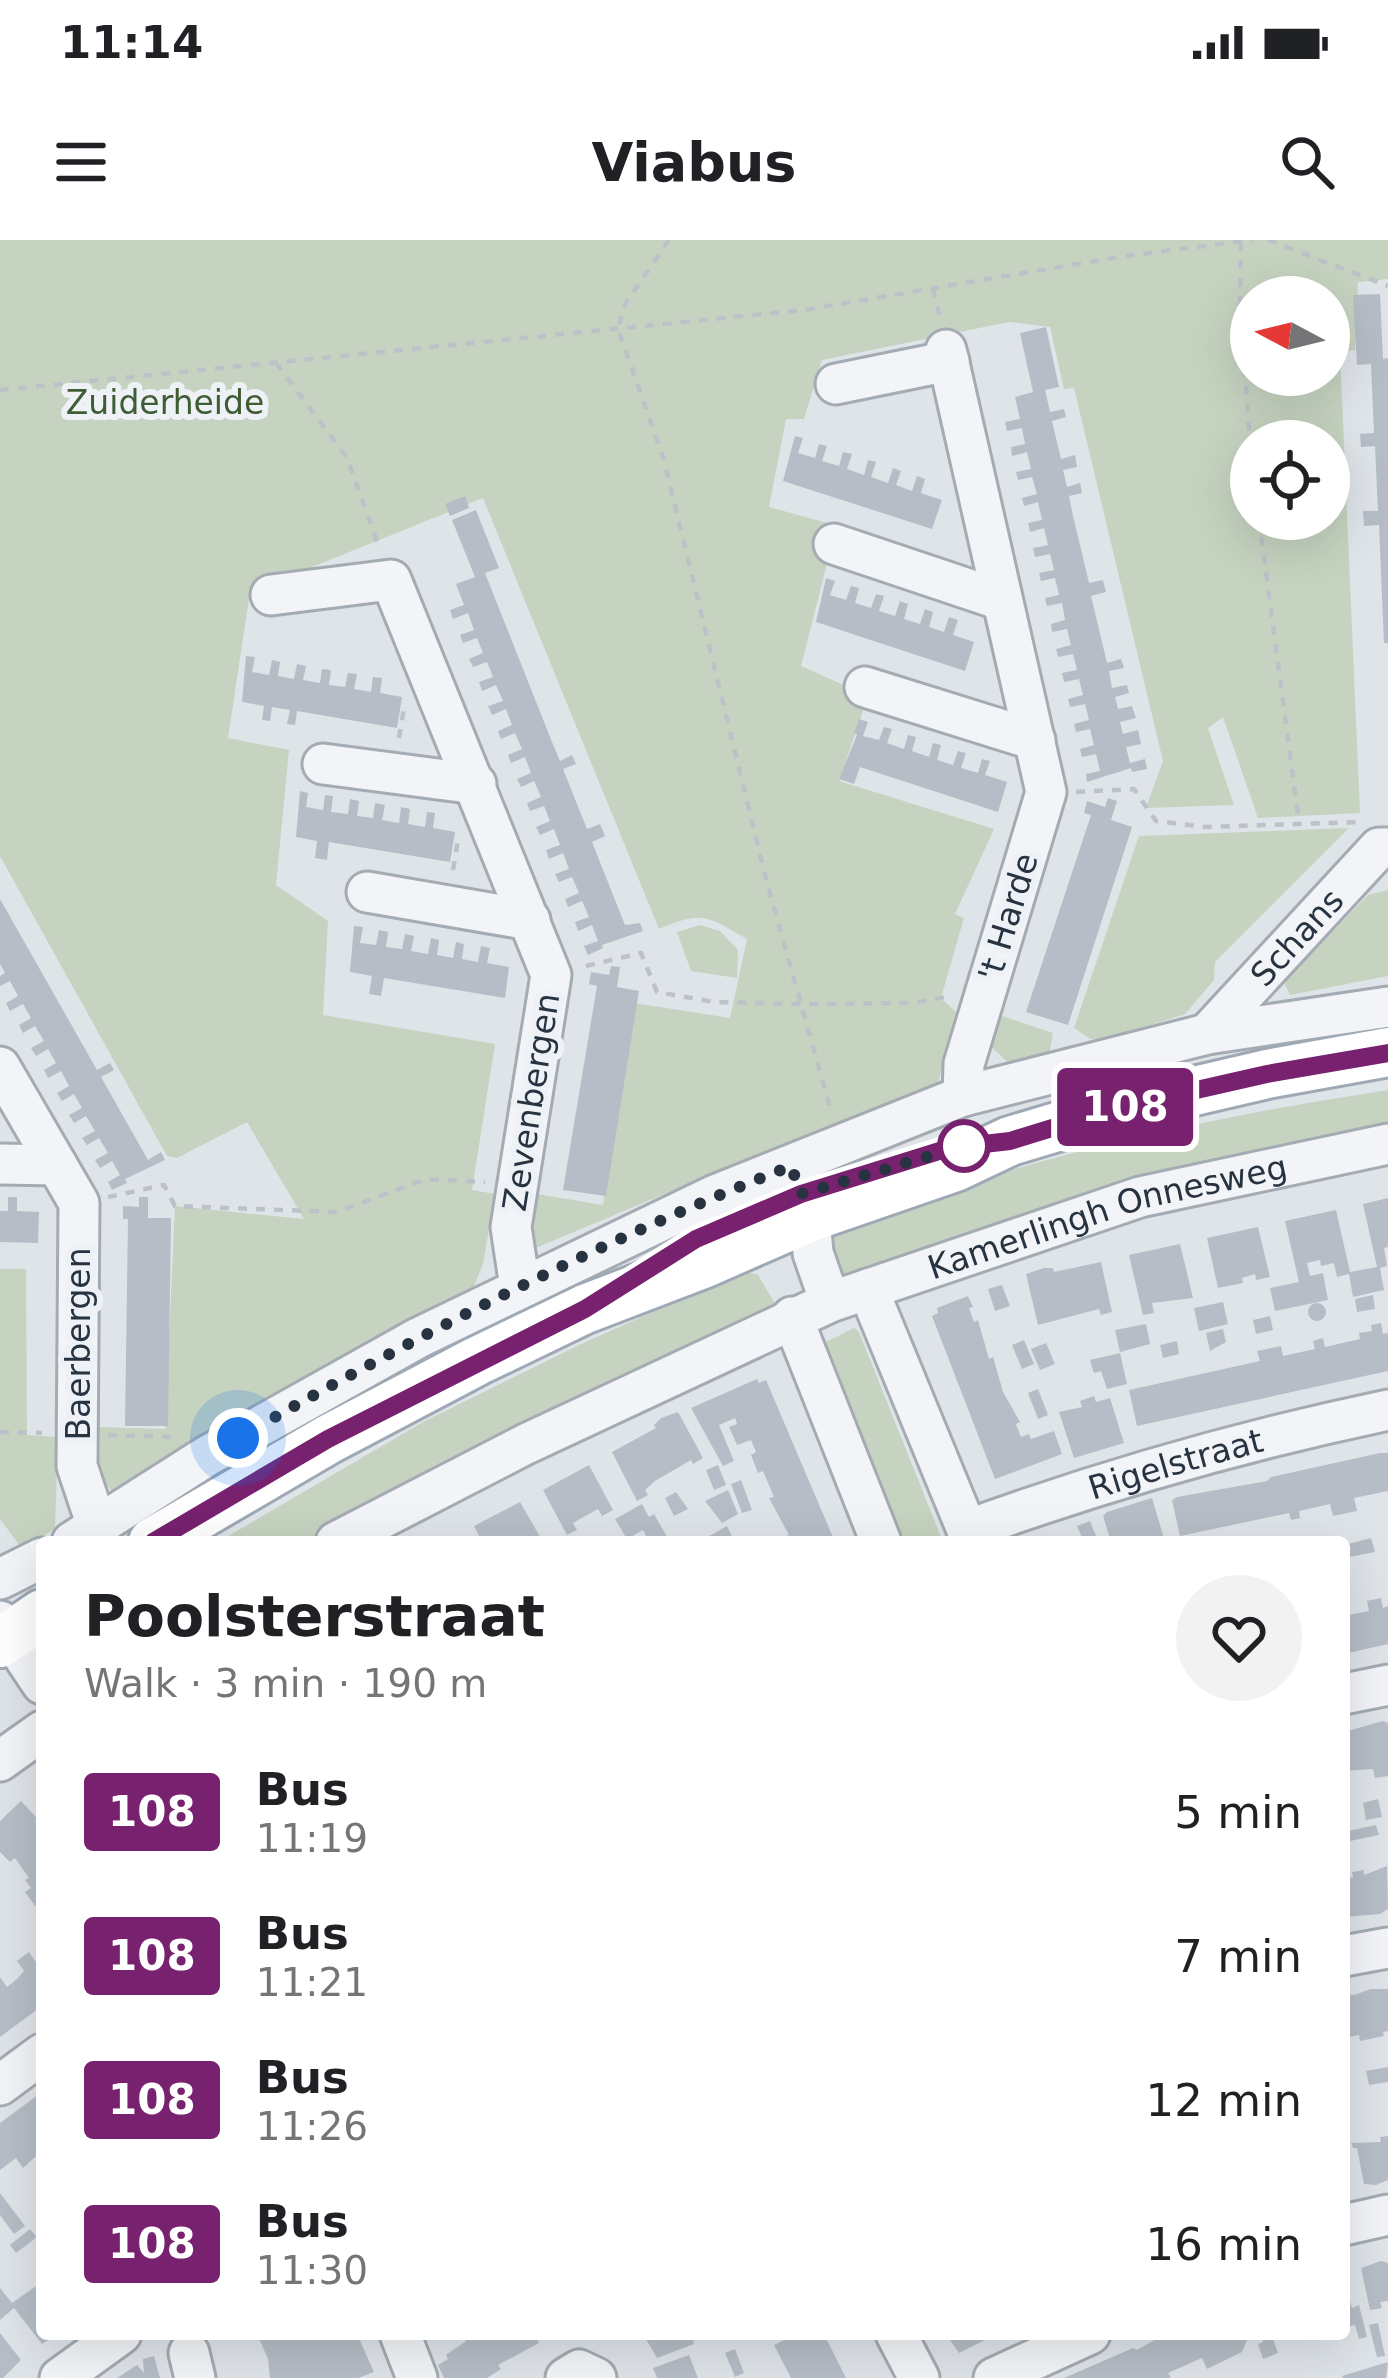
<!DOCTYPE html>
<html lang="en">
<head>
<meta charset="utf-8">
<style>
	body { margin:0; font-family:"DejaVu Sans",sans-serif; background:#f2f2f2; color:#202124; height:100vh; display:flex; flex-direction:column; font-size:45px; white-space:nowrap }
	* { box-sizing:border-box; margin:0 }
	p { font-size:39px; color:#757577 }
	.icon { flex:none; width:66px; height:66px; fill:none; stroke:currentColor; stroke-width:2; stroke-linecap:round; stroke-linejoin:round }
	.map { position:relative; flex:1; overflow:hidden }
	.sheet { position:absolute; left:36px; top:1296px; width:1314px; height:804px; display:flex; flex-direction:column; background:#fff; border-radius:12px; box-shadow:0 12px 48px #0002 }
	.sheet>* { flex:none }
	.badge { padding:0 24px; border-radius:9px; font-size:42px; line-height:78px }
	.needle { width:78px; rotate:277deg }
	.controls { position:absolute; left:1230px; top:36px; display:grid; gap:24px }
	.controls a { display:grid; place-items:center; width:120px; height:120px; border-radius:50%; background:#fff; box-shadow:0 12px 48px #0002; font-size:60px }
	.you { position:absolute; width:60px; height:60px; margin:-30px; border:9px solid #fff; border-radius:50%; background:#1a73e8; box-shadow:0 0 0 18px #1a73e833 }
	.map>.badge { position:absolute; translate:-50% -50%; box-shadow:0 0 0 6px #fff }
	.round { display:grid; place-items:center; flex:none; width:126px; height:126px; border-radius:63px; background:#f2f2f2 }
	.head { display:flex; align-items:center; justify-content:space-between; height:204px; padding:0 48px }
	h1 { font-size:57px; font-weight:700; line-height:90px }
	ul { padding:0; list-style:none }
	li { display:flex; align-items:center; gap:36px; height:144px; padding:0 48px }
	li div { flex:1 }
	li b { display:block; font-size:45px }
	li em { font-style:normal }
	li .badge { min-width:132px; font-weight:700; text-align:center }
	.status { display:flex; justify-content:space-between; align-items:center; height:84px; padding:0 60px; background:#fff; direction:ltr }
	.status svg { height:33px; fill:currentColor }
	header { display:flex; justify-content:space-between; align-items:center; height:156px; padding:0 48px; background:#fff; font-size:54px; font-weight:700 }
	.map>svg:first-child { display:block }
	.green { fill:#c6d3c0; fill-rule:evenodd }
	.building { fill:#b6bdc6 }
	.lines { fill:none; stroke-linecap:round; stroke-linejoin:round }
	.minor-casing { stroke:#a4abb3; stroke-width:45 }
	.major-casing { stroke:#9ea9b5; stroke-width:54 }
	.path { stroke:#bdc2c8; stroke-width:4.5; stroke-dasharray:9 9; stroke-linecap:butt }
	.minor { stroke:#f2f4f7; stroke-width:39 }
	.major { stroke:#fff; stroke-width:48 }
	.line-casing { stroke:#fff; stroke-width:27 }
	.line { stroke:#77216f; stroke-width:18 }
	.walk { stroke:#273341; stroke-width:12; stroke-dasharray:0 21.6 }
	.stop-dot { fill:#fff; stroke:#77216f; stroke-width:6 }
	.labels { text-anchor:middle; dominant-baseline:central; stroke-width:12; stroke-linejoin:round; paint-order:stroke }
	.park-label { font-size:33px; fill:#3f5d34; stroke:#eef2f6 }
	.street-label { font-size:33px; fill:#273341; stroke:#eef2f6 }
</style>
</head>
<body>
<div class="status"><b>11:14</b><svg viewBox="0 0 49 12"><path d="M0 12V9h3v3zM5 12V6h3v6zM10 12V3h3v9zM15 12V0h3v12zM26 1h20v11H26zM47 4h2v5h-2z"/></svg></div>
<header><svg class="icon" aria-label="menu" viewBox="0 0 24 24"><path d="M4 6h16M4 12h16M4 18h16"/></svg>Viabus<svg class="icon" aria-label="search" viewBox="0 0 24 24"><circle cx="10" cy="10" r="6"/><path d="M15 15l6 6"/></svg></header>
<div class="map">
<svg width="1388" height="2138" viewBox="0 0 1388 2138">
	<rect width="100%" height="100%" fill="#dfe4e9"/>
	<!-- green -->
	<g class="green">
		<path d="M0 0H1388V39L1358 42 1355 110 1340 112 1360 573 1258 578 1223 477 1208 488 1234 565 1146 568 1163 521 1074 148 1064 149 1050 87 1009 82 822 120 804 179H786L769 267 831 284 835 292 801 426 868 456 839 541 994 589 955 674 964 678 941 758 958 774 936 849 700 939 531 1010 525 997 531 953 603 965 634 763 730 778 747 699C707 676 703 670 659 689L483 258 250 352 228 498 289 510 276 645 328 681 323 775 495 804 472 950 495 954 483 1024 473 1049 112 1251 95 1234 97 1187 165 1189 175 966 304 979 247 882 177 918 167 916 0 616ZM1251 57H1329V135H1251ZM1251 201H1329V279H1251Z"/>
		<path d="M1349 588 1215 722 1214 740 1185 774 1104 800 1090 799 1074 788 1139 596Z"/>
		<path d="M1388 650V736L1290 755 1284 742 1368 655Z"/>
		<path d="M700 685 720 691 738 710 737 738 691 731 677 692Z"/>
		<path d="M999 775 1053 793 1049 815 1012 826 990 806Z"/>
		<path d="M1388 850V896L842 1043 826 999C886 976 946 949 1008 931 1133 894 1259 870 1388 850Z"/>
		<path d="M0 1029H26L27 1195 58 1197 55 1288 23 1310 0 1279Z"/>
		<path d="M744 1031 758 1035 780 1072 319 1302H218L423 1182 579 1105Z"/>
		<path d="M854 1088 859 1092 943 1302H902L827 1110 826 1102Z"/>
	</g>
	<!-- building -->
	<g class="building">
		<path d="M1380 54 1383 119 1388 118V403H1384L1379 285 1364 286 1363 271H1378L1375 206 1361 207 1360 194 1374 193 1371 124 1357 125 1353 55Z"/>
		<path d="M1046 87 1059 147 1045 150 1050 172 1064 169 1066 177 1052 181 1061 219 1075 215 1077 227 1063 230 1067 247 1080 243 1082 253 1069 256 1073 276 1089 343 1103 340 1106 352 1091 356 1107 423 1121 419 1124 428 1109 431 1112 448 1127 445 1129 453 1115 457 1118 469 1132 466 1136 478 1120 482 1123 494 1138 490 1141 504 1126 507 1130 523 1145 519 1147 529 1132 532 1131 528 1087 542 1086 534 1100 531 1096 514 1082 517 1080 509 1094 505 1090 489 1076 492 1074 484 1089 480 1085 464 1070 467 1068 459 1083 455 1079 439 1064 442 1062 433 1077 430 1073 414 1058 417 1056 409 1071 405 1067 389 1052 392 1051 384 1065 380 1062 363 1047 366 1045 358 1059 355 1055 338 1041 341 1039 333 1054 330 1050 314 1035 317 1033 308 1048 305 1044 288 1030 292 1028 283 1042 280 1038 262 1024 266 1022 258 1037 254 1032 237 1018 240 1016 232 1031 229 1027 212 1012 216 1011 207 1025 204 1022 188 1007 191 1005 182 1020 179 1015 157 1033 152 1020 93Z"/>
		<path d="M795 196 803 198 798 213 815 218 819 204 827 206 822 221 839 226 843 212 852 214 847 229 864 235 868 220 876 222 871 237 888 243 893 228 901 231 896 245 912 251 917 236 925 239 921 253 942 260 932 289 783 241Z"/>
		<path d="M465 256 469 268 450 276 445 264Z"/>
		<path d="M476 270 499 328 485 333 552 502 560 521 572 515 576 524 563 529 587 589 600 584 605 596 592 602 625 685 640 683 643 691 602 705 603 708 588 715 584 706 598 701 592 685 578 691 575 682 589 677 582 661 568 667 565 659 579 653 572 637 559 642 555 634 569 629 563 613 549 619 546 610 560 605 554 589 540 595 536 587 550 581 544 566 530 571 527 563 541 557 534 541 521 547 517 539 531 533 525 517 511 523 508 515 522 509 515 493 501 499 498 491 512 485 506 469 492 475 488 466 503 461 496 445 482 451 479 442 493 437 487 422 473 427 469 419 483 413 477 398 463 403 460 395 474 390 468 373 453 379 450 370 464 365 456 344 475 337 452 280Z"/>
		<path d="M826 338 835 341 830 355 846 360 851 346 859 348 855 363 871 368 876 354 884 356 879 371 895 376 900 361 908 364 904 379 920 384 925 369 933 372 929 387 944 392 949 377 958 380 953 395 974 402 965 431 816 382Z"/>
		<path d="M246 416 255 417 252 432 269 435 272 420 280 422 278 436 294 439 297 424 306 426 303 440 320 443 322 429 331 430 329 445 345 447 348 433 357 434 354 449 371 452 373 437 382 438 380 453 402 457 397 488 297 471 295 485 287 484 290 470 272 467 270 481 262 480 264 466 242 462Z"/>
		<path d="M859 479 868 482 863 496 879 500 884 487 892 489 887 503 904 509 908 495 916 497 912 511 929 517 933 503 941 505 937 520 953 525 958 511 966 513 961 528 978 533 982 519 990 521 985 535 1007 542 998 572 860 527 854 544 839 539 857 495 854 493Z"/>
		<path d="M300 551 308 553 306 567 323 570 325 555 333 556 331 572 348 574 350 559 359 561 357 576 373 578 375 563 385 565 382 580 399 583 401 567 410 569 408 584 425 587 427 572 435 573 433 588 455 592 450 622 329 602 327 620 315 618 317 601 296 597Z"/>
		<path d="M1108 558 1117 561 1111 580 1132 587 1068 785 1026 772 1091 575 1084 573 1087 561 1105 567Z"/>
		<path d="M0 659 97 830 110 823 114 830 101 837 148 920 161 912 165 920 125 939 127 943 112 950 108 942 120 935 112 921 100 928 95 920 108 913 99 898 87 905 82 898 95 891 86 876 74 883 71 878 69 875 82 868 74 854 62 861 57 853 69 846 61 831 48 838 44 830 56 823 48 809 36 816 31 808 44 801 35 786 23 793 19 785 31 778 23 764 10 771 6 763 18 756 10 741 0 746V736L5 733 0 724Z"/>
		<path d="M354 686 363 687 360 703 376 705 379 690 388 692 386 707 402 709 405 694 414 696 411 711 428 714 431 698 439 700 437 715 453 718 456 702 464 704 462 719 478 722 481 706 490 708 487 723 509 727 505 758 384 738 381 756 369 754 372 736 350 732Z"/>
		<path d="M611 726 620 727 617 747 639 751 606 956 563 950 597 746 589 744 591 732 609 735Z"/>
		<path d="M8 957H17V971L39 972 38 1003 0 1002V971H8Z"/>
		<path d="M139 957H148V978H171L168 1186H125L128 979H123V966L139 967Z"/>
		<path d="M1388 958V1007L1384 1008 1387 1026 1380 1028 1384 1050 1353 1057 1349 1034 1337 1037 1334 1023 1321 1026 1320 1020 1307 1023 1310 1036 1323 1033 1328 1060 1275 1071 1270 1048 1299 1042 1285 981 1336 970 1350 1032 1377 1027 1363 964Z"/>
		<path d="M1258 987 1270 1037 1256 1040 1255 1034 1242 1038 1243 1043 1218 1048 1207 998Z"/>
		<path d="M1180 1004 1193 1058 1152 1063 1154 1073 1143 1075 1129 1015Z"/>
		<path d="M1101 1022 1112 1072 1101 1075 1099 1069 1038 1085 1026 1034 1044 1028H1053L1054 1032Z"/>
		<path d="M1002 1045 1010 1066 995 1071 988 1049Z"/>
		<path d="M1373 1055 1375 1069 1357 1072 1355 1059Z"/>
		<path d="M968 1056 973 1067 969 1068 974 1082 978 1080 989 1119 993 1117 1003 1152 1020 1182 1016 1184 1021 1197 1029 1194 1031 1199 1054 1191 1062 1214 995 1239 932 1076 938 1073 937 1068Z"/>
		<path d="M1223 1062 1228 1084 1199 1091 1194 1068Z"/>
		<circle cx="1317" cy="1072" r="9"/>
		<path d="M1270 1076 1273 1090 1256 1094 1253 1080Z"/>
		<path d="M1381 1083 1383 1094 1388 1093V1131L1137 1186 1129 1150 1260 1121 1257 1111 1281 1106 1283 1116 1315 1109 1313 1101 1323 1098 1325 1107 1360 1099 1359 1093 1372 1091 1371 1085Z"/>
		<path d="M1146 1084 1150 1104 1120 1112 1115 1090Z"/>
		<path d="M1223 1089 1226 1102 1210 1111 1206 1093Z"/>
		<path d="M1024 1100 1034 1124 1022 1129 1012 1105Z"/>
		<path d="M1177 1101 1179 1114 1163 1118 1160 1105Z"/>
		<path d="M1046 1103 1055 1124 1040 1130 1031 1109Z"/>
		<path d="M1120 1113 1127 1144 1107 1149 1101 1131 1094 1133 1090 1120Z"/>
		<path d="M757 1139 759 1143 766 1140 835 1302H786L784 1297 789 1295 769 1258 774 1257 763 1231 758 1233 751 1215 756 1212 751 1200 737 1205 729 1187 737 1184 735 1178 719 1185 734 1221 723 1226 691 1168Z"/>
		<path d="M1038 1149 1048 1175 1038 1179 1028 1153Z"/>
		<path d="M1094 1156 1096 1162 1110 1158 1124 1203 1074 1218 1059 1172 1082 1167 1080 1161Z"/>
		<path d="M678 1172 703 1218 693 1224 691 1220 655 1241 645 1250 648 1255 637 1261 612 1212 656 1188 654 1185 661 1178Z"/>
		<path d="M1380 1213H1388V1251L1354 1258 1357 1271 1333 1276 1330 1264 1299 1271 1300 1278 1291 1280 1289 1273 1180 1296 1172 1260 1177 1257 1267 1241 1271 1237Z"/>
		<path d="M589 1225 613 1270 602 1276 598 1269 587 1275 573 1283 577 1290 567 1295 543 1250Z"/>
		<path d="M718 1225 726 1245 714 1250 706 1230Z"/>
		<path d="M741 1240 752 1270 742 1273 731 1244Z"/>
		<path d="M728 1250 738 1274 722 1283 705 1261Z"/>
		<path d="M676 1252 688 1269 674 1276 665 1258Z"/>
		<path d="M1152 1258 1165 1302H1111L1103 1276 1107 1272Z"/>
		<path d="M520 1262 543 1302H482L474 1286Z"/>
		<path d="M642 1264 649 1277 654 1274 670 1302H649L643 1290 627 1299 615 1279Z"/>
		<path d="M1090 1281 1098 1301 1084 1302 1077 1286Z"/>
		<path d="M727 1286 735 1302H697L713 1294Z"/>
		<path d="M1371 1298 1375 1312 1344 1318V1305Z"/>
		<path d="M1381 1358 1383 1368 1388 1366V1404L1344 1414V1376L1369 1371 1367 1361Z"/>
		<path d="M1383 1481 1388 1483V1536L1375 1538 1373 1529 1344 1531V1492Z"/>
		<path d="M1378 1559 1382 1577 1366 1580 1363 1563Z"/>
		<path d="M21 1561 38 1579 35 1581 42 1591 39 1671 25 1652 31 1648 25 1640 29 1638 15 1618 10 1622 0 1612V1581Z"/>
		<path d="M1376 1585 1379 1595 1350 1601 1348 1591Z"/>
		<path d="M1387 1626 1388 1669 1380 1674 1344 1677V1639L1353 1637 1352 1632 1364 1630V1635Z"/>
		<path d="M29 1712 42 1731V1766L0 1797V1737L7 1747 17 1739 24 1731 17 1721Z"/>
		<path d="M1371 1749H1388V1791L1383 1792 1384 1796 1360 1801 1359 1795 1344 1798V1754L1354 1755Z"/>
		<path d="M1388 1827V1842L1369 1845 1366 1831Z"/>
		<path d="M42 1852V1911L23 1928 16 1918 0 1930V1883Z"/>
		<path d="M1388 1896V1940L1376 1945 1364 1944 1357 1908H1353L1351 1903 1381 1902 1380 1897Z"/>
		<path d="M0 1953 25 1986 14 1994 0 1975Z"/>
		<path d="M30 1989 37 1997 16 2013 10 2005Z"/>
		<path d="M1381 2021 1388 2023V2061L1380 2062 1382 2068 1370 2070 1361 2028Z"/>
		<path d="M42 2042V2094H59L42 2104 14 2068 0 2080V2048L12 2063Z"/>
		<path d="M1345 2045 1352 2068 1359 2065 1367 2097 1359 2099 1355 2085 1344 2088Z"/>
		<path d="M1378 2083 1385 2116 1377 2117 1369 2085Z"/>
		<path d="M0 2093 21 2120 3 2138H0Z"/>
		<path d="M257 2094H357L374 2132 358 2138H270L268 2119Z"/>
		<path d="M461 2094H544L537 2099 539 2103 498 2125 501 2129 487 2138H444L438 2125 448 2119 446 2115 466 2101Z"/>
		<path d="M643 2094H691L694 2104 657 2118Z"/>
		<path d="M781 2094H824L846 2138H791L774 2105 784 2100Z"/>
		<path d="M946 2094H997L959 2113Z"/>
		<path d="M1165 2094H1244L1247 2100 1242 2112 1207 2129 1202 2118 1168 2133 1171 2138H1064L1133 2108 1137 2110Z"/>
		<path d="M1261 2094H1285L1273 2099 1278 2113 1263 2119 1258 2104 1263 2102Z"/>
		<path d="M735 2109 744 2133 735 2137 725 2113Z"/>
		<path d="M689 2115 698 2138H657L653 2128Z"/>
		<path d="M154 2116 160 2138H117L137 2125 144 2133 143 2119Z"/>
		<path d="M1388 2122 1386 2138H1343L1342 2136Z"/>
	</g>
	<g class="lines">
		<!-- minor casing -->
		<g class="minor-casing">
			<g id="minor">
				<path d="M946 110 1046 552 964 824 963 856"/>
				<path d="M836 144 949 121"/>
				<path d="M834 304 1001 360"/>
				<path d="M271 355 391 340 551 735 511 987 520 1047"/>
				<path d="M865 447 1035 500"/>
				<path d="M323 524 476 544"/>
				<path d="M367 652 530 680"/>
				<path id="s1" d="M1207 794 1379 608H1388"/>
				<path d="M0 827 79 963 77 1226 97 1286"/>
				<path d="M0 924 57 925"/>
				<path d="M791 926 810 977 813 1013 830 1062"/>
				<path d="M868 1049 972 1302"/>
				<path d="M792 1077 881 1302"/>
				<path id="s2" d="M967 1290C1105 1240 1245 1200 1388 1170"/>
				<path d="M72 1302 207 1216 418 1098 715 955 963 856 1207 794 1388 767"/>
				<path id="s3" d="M336 1302 526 1204 830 1062 1140 957 1388 904"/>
				<path d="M0 1339 42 1318"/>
				<path d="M0 1381 42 1444"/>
				<path d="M1344 1454 1388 1445"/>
				<path d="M0 1521 42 1491"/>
				<path d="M1344 1716 1388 1708"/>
				<path d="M0 1845 42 1814"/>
				<path d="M1344 1985 1388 1975"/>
				<path d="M400 2094 417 2138"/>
				<path d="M896 2094 919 2138"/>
				<path d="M189 2113 195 2138"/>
				<path d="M60 2138 121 2094"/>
				<path d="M566 2138 579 2130 596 2138"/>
				<path d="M994 2138 1090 2094"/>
			</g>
		</g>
		<!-- major casing -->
		<g class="major-casing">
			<g id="major">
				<path d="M153 1302 329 1199 477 1121 585 1069 705 1023 810 977 955 927 1010 901 1117 869 1267 834 1388 812"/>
				<path d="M0 1403 42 1374"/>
			</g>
		</g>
		<!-- path -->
		<g class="path">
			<path d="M669 0 625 64 618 89 663 217 766 639 831 871"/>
			<path d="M1268 0 1388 46"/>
			<path d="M1241 2 1240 65 1251 215"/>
			<path d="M933 49 940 78"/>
			<path d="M276 123 347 218 380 310"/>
			<path d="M0 150 804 70 1125 16 1253 0"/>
			<path d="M1259 279 1299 583"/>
			<path d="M399 498 404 468"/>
			<path d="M1076 552 1134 549 1156 581 1205 587 1359 582"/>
			<path d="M453 630 458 600"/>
			<path d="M586 726 641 713 657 752 714 762 800 764 911 763 952 756"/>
			<path d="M108 957 164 945 175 966 338 972 426 939 485 942"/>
			<path d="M0 1192 42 1193"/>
			<path d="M108 1195 174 1197"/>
		</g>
		<!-- minor -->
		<use href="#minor" class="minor"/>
		<!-- major -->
		<use href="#major" class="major"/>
	</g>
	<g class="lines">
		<!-- line casing -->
		<g class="line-casing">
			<path id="line" d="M153 1302 328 1199 585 1069 696 999 801 954 949 908 1010 901 1117 868 1267 834 1388 813"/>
		</g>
		<!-- line -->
		<use href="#line" class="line"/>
		<!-- walk -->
		<path class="walk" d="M238 1198C416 1096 600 1001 791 926L801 954 964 906"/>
	</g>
	<!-- markers -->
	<circle class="stop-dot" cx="964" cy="906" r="24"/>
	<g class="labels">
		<!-- park labels -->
		<g class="park-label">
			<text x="165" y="162">Zuiderheide</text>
		</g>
		<!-- street labels -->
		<g class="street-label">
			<text transform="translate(1008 677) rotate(-73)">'t Harde</text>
			<text stroke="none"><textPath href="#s1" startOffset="132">Schans</textPath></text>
			<text transform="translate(531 862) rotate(-81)">Zevenbergen</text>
			<text stroke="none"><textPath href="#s3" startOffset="840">Kamerlingh Onnesweg</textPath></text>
			<text transform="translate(78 1104) rotate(-90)">Baerbergen</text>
			<text stroke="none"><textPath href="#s2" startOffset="219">Rigelstraat</textPath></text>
		</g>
	</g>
</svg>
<div class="controls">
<a><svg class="needle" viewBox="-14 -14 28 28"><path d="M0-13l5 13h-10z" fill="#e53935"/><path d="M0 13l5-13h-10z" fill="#757577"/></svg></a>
<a><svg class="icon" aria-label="locate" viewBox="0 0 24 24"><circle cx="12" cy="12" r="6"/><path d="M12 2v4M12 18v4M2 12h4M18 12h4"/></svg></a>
</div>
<div class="you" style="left:238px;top:1198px"></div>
<b class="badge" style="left:1125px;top:867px;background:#77216f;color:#fff">108</b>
<section class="sheet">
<div class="head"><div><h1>Poolsterstraat</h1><p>Walk · 3 min · 190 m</p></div><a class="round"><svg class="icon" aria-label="heart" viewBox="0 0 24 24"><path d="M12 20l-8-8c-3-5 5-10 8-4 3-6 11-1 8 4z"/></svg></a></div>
<ul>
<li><span class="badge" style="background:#77216f;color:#fff">108</span><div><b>Bus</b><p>11:19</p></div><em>5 min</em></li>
<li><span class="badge" style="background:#77216f;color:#fff">108</span><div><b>Bus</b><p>11:21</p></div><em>7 min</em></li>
<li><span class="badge" style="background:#77216f;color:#fff">108</span><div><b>Bus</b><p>11:26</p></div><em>12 min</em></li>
<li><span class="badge" style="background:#77216f;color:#fff">108</span><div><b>Bus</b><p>11:30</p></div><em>16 min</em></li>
</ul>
</section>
</div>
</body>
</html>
